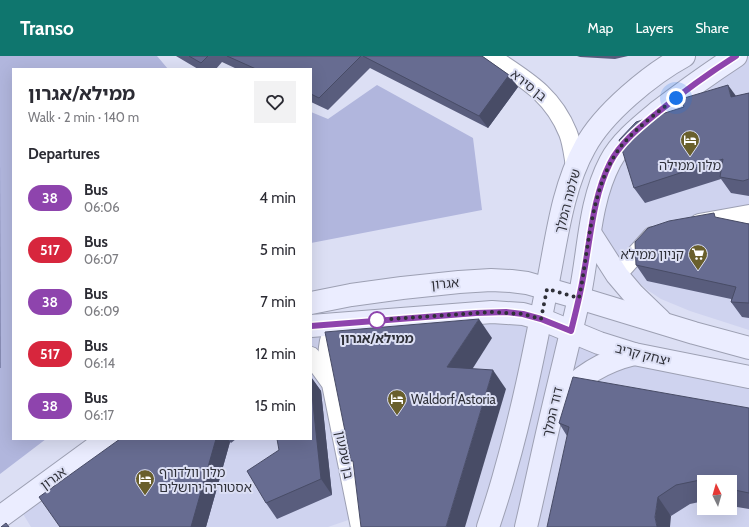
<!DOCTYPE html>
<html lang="en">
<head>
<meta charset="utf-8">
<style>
	body { margin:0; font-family:Cabin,"Noto Sans Hebrew",sans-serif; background:#f2f2f3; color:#2b2b33; height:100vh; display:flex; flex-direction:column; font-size:15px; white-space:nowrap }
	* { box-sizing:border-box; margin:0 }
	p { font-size:13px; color:#7c7c81 }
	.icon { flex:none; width:22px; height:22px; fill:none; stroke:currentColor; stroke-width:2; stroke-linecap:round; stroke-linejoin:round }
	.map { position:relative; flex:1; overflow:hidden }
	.drawer { position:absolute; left:12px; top:12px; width:300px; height:372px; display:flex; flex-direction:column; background:#fff; border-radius:0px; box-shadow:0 4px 16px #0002 }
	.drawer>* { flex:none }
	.badge { padding:0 8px; border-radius:13px; font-size:14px; line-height:26px }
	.needle { width:26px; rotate:355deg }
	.buttons { position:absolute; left:697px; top:419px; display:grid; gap:8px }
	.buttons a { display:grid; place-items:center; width:40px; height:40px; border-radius:0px; background:#fff; box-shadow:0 4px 16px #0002; font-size:20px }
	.you { position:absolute; width:20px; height:20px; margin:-10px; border:3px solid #fff; border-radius:50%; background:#1a73e8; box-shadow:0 0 0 6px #1a73e833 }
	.map>.badge { position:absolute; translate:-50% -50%; box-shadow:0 0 0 2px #fff }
	h2 { padding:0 16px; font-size:15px; line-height:36px }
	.round { display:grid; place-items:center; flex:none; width:42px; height:42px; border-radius:0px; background:#f2f2f3 }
	.head { display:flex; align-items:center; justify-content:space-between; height:68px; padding:0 16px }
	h1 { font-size:19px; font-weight:700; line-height:30px }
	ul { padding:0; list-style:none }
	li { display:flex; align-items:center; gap:12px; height:52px; padding:0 16px }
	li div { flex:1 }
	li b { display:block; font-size:15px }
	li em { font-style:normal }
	li .badge { min-width:44px; font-weight:700; text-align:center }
	header { display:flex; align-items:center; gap:24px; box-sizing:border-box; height:56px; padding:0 20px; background:#0f766e; color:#fff }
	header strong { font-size:19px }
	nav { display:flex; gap:22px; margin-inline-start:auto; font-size:14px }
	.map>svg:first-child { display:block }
	.built { fill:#cfd3ef; fill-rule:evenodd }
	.green { fill:#b1b6dd }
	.water { fill:#8287ae }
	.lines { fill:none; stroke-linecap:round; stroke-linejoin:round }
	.street-casing { stroke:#9da0b3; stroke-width:20 }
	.secondary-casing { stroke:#9da0b3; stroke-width:24 }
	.street { stroke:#fff; stroke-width:18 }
	.secondary { stroke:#ebedff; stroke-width:22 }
	.wall { fill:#595d7d }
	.shaded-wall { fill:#484c66 }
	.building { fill:#676c91; stroke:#484c66 }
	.line-casing { stroke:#fff; stroke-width:9 }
	.line { stroke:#8e44ad; stroke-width:6 }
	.walk { stroke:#2f3038; stroke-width:4; stroke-dasharray:0 7.2 }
	.stop-dot { fill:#fff; stroke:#8e44ad; stroke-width:2 }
	.labels { text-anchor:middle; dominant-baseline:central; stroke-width:4; stroke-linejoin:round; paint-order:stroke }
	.street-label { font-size:13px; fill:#2f3038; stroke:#dcdff4 }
	.poi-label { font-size:13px; fill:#2f3038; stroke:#dcdff4; text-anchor:start }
	.stop-label { font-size:13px; font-weight:bold; fill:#2f3038; stroke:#dcdff4 }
</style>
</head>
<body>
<header>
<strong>Transo</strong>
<nav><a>Map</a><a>Layers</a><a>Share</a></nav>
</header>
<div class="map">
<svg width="749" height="471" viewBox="0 0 749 471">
	<rect width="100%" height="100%" fill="#dcdff4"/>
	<!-- built -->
	<g class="built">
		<path d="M736 0H749V274L690 255 661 243 646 233 623 212 607 193 594 153 610 106Z"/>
		<path d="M492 256 749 322V471H360L357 461 328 471H31L17 448 107 383H311V270ZM704 426H730V452H704Z"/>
	</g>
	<!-- green -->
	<g class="green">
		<path d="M0 0H157L168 13H13V383H46L0 418Z"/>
		<path d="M377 29 473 82 482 154 311 187V56L328 63Z"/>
	</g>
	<!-- water -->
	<path class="water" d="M0 105 1 312H0Z"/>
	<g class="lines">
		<!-- street casing -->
		<g class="street-casing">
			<g id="street">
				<path d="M490 0C524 23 552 37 568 77 572 87 573 99 575 110"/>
				<path d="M699 167 749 158"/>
				<path d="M617 219 652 180"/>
				<path d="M337 267C323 288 328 305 331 328L360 471"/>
				<path d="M311 300 329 325"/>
			</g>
		</g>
		<!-- secondary casing -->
		<g class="secondary-casing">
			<g id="secondary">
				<path d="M590 177 617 219 634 239 660 264"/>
				<path d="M311 247 351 239 402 232 459 226 491 224 511 225 527 227 579 242 694 277 749 292"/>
				<path d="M311 270 492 256 523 258 541 263 599 287 634 298 749 321"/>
				<path d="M560 343C579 320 605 305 634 298"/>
				<path d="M0 461 107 383"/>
				<path d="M488 471C494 453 500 435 505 416 522 357 534 297 546 236 556 189 561 134 585 91 603 57 651 18 684 0"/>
				<path d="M526 471C535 433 543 394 552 356 561 317 571 278 580 238 589 195 589 146 610 106 621 85 642 69 660 54 685 35 710 17 736 0"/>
			</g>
		</g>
		<!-- street -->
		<use href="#street" class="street"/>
		<!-- secondary -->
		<use href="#secondary" class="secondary"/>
	</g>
	<!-- wall -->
	<g class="wall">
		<path d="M176 0H482L509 19 518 31 488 72 370 12 328 54 311 46V13H237L222 6 216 13H198Z"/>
		<path d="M577 0H628L615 3 580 1Z"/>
		<path d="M749 37V140L731 137 721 123 645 147 634 132 736 40Z"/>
		<path d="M717 162 749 168V262L742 261 731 246V243L647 225 636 209Z"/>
		<path d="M311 321 321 335 332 439 277 463 266 447 311 383Z"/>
		<path d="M749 352V453L737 451 730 449V426H704V445L690 448 671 460 567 380 559 367Z"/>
		<path d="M120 383H236L231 387 230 386 206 471H60Z"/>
	</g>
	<!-- shaded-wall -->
	<g class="shaded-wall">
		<path d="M509 19 518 31 488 72 479 60Z"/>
		<path d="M728 29 739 44 731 41Z"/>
		<path d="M479 263 492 282 461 331 447 311Z"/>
		<path d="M493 314 506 333 465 471H446Z"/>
		<path d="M311 321 321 335 332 439 321 423 311 329Z"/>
		<path d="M216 383H228L230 386 206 471H191Z"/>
		<path d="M658 441 671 460 670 471H657L655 461Z"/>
	</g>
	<!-- building -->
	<g class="building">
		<path d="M189 0H208L201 7Z"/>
		<path d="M227 0H361L319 42 311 38V13H256Z"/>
		<path d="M363 0H482L509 19 479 60Z"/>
		<path d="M728 29 731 41 749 37V123L743 125 720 121 723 103 634 132 619 84 636 66 684 51 681 43Z"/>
		<path d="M714 157 715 161 749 168V247L731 246 736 231 636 209 635 186 648 172 669 165Z"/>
		<path d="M479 263 447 311 493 314 446 471H361L353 405H351L325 276Z"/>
		<path d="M573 321 749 352V437L730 433V426H705L700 424 676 429 658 441 655 461 657 471H547L569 371 559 367Z"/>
		<path d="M311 329 321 423 266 447 247 415 279 394 277 383H311Z"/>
		<path d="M120 383H216L191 471H60L39 441Z"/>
		<path d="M6 467 9 471H1Z"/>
	</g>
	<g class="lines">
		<!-- line casing -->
		<g class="line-casing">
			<path id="line" d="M311 270 476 257 506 256 523 258 541 263 571 275C576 255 581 236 584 216 591 179 593 141 610 107 620 87 640 71 657 57 683 36 709 17 736 0"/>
		</g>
		<!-- line -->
		<use href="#line" class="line"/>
		<!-- walk -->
		<path class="walk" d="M377 264 492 256 523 258 541 263 547 233 579 242C589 194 590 133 619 93 634 73 657 57 676 42"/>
	</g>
	<!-- icons -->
	<defs>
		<g id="hotel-pin" transform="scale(1)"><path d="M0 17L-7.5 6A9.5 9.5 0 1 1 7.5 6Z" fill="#695f2c" stroke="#dcdff4"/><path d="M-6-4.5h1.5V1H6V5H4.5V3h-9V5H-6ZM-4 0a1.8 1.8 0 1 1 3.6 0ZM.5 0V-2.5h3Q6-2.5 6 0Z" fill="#fff"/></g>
		<g id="supermarket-pin" transform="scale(1)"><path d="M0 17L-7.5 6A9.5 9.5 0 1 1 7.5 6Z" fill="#695f2c" stroke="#dcdff4"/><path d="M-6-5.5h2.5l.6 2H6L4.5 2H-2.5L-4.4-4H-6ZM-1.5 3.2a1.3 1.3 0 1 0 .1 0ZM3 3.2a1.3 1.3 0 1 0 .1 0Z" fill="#fff"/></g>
	</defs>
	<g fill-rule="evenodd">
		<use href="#hotel-pin" x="690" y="84"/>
		<use href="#supermarket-pin" x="698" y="198"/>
		<use href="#hotel-pin" x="397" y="343"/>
		<use href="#hotel-pin" x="145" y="423"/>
	</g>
	<!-- markers -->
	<circle class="stop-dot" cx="377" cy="264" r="8"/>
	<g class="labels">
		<!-- street labels -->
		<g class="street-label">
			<text transform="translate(529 29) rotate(39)">בן סירא</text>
			<text transform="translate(567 145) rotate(-75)">שלמה המלך</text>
			<text transform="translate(445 227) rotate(-5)">אגרון</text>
			<text transform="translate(643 298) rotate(14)">יצחק קריב</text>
			<text transform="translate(552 356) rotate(-77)">דוד המלך</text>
			<text transform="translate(345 399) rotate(79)">בן שמעון</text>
			<text transform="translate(53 422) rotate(-36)">אגרון</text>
		</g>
		<!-- poi labels -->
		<g class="poi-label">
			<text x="690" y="109" text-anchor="middle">מלון ממילה</text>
			<text x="684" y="198" text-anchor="end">קניון ממילא</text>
			<text x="411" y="343">Waldorf Astoria</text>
			<text x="159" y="416">מלון וולדורף<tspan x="159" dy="15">אסטוריה ירושלים</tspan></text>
		</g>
		<!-- stop labels -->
		<g class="stop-label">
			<text x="377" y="282">ממילא/אגרון</text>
		</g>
	</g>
</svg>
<div class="buttons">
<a><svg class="needle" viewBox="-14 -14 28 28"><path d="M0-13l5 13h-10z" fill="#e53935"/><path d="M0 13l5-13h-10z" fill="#7c7c81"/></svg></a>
</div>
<div class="you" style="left:676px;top:42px"></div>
<section class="drawer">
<div class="head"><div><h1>ממילא/אגרון</h1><p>Walk · 2 min · 140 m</p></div><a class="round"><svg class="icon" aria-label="heart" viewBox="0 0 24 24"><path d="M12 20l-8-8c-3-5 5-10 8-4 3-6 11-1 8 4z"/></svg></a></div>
<h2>Departures</h2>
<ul>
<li><span class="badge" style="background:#8e44ad;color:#fff">38</span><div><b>Bus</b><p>06:06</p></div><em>4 min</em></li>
<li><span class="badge" style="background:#d7263d;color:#fff">517</span><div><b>Bus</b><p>06:07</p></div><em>5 min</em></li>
<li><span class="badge" style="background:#8e44ad;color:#fff">38</span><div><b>Bus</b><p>06:09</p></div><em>7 min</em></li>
<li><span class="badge" style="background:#d7263d;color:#fff">517</span><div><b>Bus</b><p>06:14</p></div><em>12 min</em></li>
<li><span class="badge" style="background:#8e44ad;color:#fff">38</span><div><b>Bus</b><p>06:17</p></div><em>15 min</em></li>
</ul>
</section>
</div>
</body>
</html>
